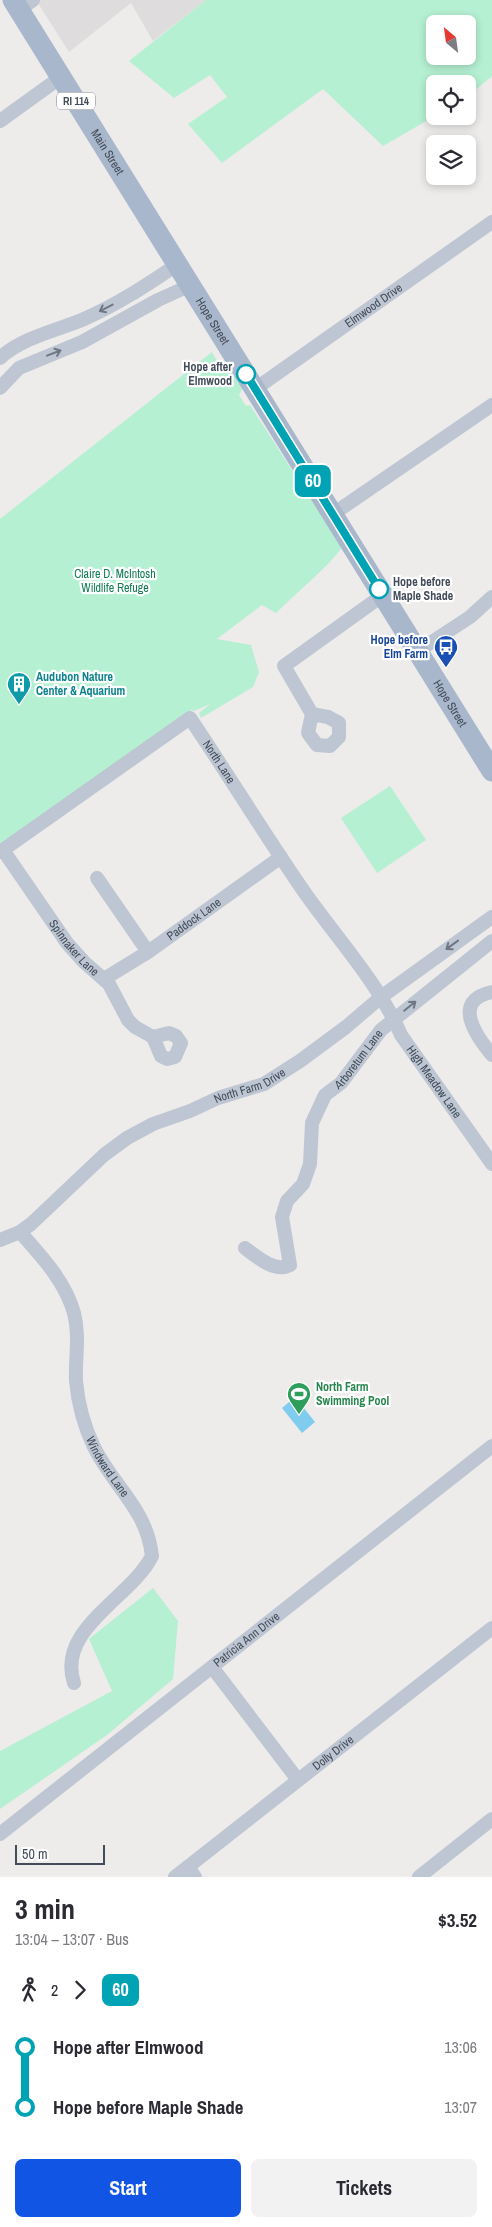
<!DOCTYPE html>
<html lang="en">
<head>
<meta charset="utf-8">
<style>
	body { margin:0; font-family:"Archivo Narrow",sans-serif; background:#f2f2f3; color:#2b2b33; height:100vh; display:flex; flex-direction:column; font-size:19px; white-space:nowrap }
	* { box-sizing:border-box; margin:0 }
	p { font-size:16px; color:#7c7c81 }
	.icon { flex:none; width:28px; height:28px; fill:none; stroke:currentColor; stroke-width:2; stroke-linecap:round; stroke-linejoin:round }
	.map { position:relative; height:1877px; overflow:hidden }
	.drawer { display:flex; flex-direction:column; background:#fff; flex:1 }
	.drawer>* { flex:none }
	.badge { padding:0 10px; border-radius:8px; font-size:18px; line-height:32px }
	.needle { width:32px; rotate:331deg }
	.controls { position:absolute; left:426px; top:15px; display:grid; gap:10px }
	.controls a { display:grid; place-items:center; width:50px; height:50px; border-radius:8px; background:#fff; box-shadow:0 2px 8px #0003; font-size:25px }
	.scale { position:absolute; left:15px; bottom:12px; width:90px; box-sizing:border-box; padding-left:5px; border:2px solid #434c59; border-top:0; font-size:14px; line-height:18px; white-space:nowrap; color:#434c59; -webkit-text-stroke:4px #fff; paint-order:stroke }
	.map>.badge { position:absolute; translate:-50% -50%; box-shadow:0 0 0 2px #fff }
	.legs { display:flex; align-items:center; gap:8px; height:55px; padding:0 15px; font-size:16px }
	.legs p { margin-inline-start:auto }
	.summary { display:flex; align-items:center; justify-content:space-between; height:85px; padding:0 15px }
	h1 { font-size:28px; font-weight:700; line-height:38px }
	.button { display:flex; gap:10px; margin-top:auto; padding:10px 15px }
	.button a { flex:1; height:58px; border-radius:8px; background:#1055e3; color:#fff; font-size:20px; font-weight:700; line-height:58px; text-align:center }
	.button a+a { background:#f2f2f3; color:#2b2b33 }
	ul { padding:0 15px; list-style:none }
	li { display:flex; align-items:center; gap:18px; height:60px; font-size:19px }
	li i { display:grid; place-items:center; width:8px; height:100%; margin:0 6px; background:currentColor }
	li i::after { content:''; width:12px; height:12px; margin:-6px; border:4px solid; border-radius:50%; background:#fff }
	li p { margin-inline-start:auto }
	li:first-child i { background:linear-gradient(#0000 50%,currentColor 0) }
	li:last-child i { background:linear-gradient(currentColor 50%,#0000 0) }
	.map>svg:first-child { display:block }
	.education { fill:#dfdcdd }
	.green { fill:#b5f0d2; fill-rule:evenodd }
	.water { fill:#80ccef }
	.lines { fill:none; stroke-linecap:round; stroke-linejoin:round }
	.minor { stroke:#bdc6d2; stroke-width:14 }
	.primary { stroke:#a9b7cc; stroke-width:21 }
	.oneway { stroke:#6e7783 }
	.line-1-casing { stroke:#fff; stroke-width:11 }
	.line-1 { stroke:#00a3b4; stroke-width:8 }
	.stop-1-dot { fill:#fff; stroke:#00a3b4; stroke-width:2.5 }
	.labels { text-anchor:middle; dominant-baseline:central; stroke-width:4.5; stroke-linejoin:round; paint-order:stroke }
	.shield { fill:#fff; stroke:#7b828b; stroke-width:1 }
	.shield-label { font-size:11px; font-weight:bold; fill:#434c59 }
	.street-label { font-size:12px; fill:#434c59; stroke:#fff }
	.stop-label { font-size:12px; font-weight:bold; fill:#434c59; stroke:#fff; text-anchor:end }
	.park-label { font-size:12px; fill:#127c53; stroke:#fff }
	.transit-label { font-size:12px; font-weight:bold; fill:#164399; stroke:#fff; text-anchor:end }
	.culture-label { font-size:12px; font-weight:bold; fill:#0d838f; stroke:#fff; text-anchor:start }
	.leisure-label { font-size:12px; font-weight:bold; fill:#27864d; stroke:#fff; text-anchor:start }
</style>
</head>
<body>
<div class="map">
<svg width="492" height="1877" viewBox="0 0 492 1877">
	<rect width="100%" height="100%" fill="#eeebeb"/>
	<!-- education -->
	<path class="education" d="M36 0H206L153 41 131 3 69 52Z"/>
	<!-- green -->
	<g class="green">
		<path d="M206 0H492V76L468 96V84H435V116L383 146 323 89 222 163 188 124 227 97 210 75 174 98 129 61ZM435 24H468V56H435Z"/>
		<path d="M212 352 220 366 236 374 243 387 239 395 246 406 250 405 342 548C323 572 298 591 276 613L262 605 217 639 251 645 259 672 253 687 201 718 199 713 210 704 194 711 191 710 0 848V519Z"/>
		<path d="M390 786 426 840 377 873 341 818Z"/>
		<path d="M153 1588 178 1621 173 1679 107 1735 0 1809V1751L112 1691 89 1639Z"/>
	</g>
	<!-- water -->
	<path class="water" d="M295 1397 315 1422 302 1433 282 1408Z"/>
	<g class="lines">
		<!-- minor -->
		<g class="minor">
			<path d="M19 10 33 0"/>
			<path d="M0 121 61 77"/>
			<path d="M0 358C23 337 56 331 84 319 117 305 148 284 178 264"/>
			<path d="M0 388 19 368 82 342 158 300 191 285"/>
			<path id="s1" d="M255 389 492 222"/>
			<path d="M333 514 492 405"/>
			<path d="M418 651 470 617 492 597"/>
			<path d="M312 714 328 717 339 723V737L330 746 317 745 308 733 312 714 284 666 383 595"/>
			<path id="s2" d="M3 850 67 943 84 962 109 984 128 1020 135 1027 153 1037"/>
			<path id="s3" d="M0 852 190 718C229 776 265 835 305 893 336 937 380 985 401 1035L492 1164"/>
			<path d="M97 878 148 952"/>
			<path id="s4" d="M104 979 148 952 281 857"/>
			<path d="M492 992C451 1000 476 1036 492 1055"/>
			<path d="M169 1033 176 1036 181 1043 175 1057 167 1059 161 1056 153 1037Z"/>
			<path id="s5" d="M20 1232C42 1257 65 1281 74 1313 80 1336 75 1359 76 1381 78 1404 84 1426 94 1447 113 1486 147 1509 152 1556 131 1598 56 1629 74 1683"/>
			<path id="s6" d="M0 1240 20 1232 31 1224 104 1155 127 1138 153 1124 190 1111 218 1098 264 1084 300 1061 346 1027 381 997 492 917"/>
			<path id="s7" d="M245 1248C257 1257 275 1273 290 1265L282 1217 287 1201 303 1184 310 1164 312 1123 325 1095 341 1083 381 1030 492 941"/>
			<path d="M212 1667 298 1780"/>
			<path id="s8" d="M0 1834 492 1446"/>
			<path d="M188 1867 195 1877"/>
			<path id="s9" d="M175 1877 492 1628"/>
			<path d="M419 1877 492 1819"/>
		</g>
		<!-- primary -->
		<path class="primary" id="s10" d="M13 0 492 771"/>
	</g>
	<!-- one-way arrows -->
	<defs><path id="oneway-shaft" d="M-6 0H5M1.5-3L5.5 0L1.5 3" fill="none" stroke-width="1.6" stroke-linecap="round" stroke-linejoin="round" transform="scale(1.25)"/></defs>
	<g class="oneway">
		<use href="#oneway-shaft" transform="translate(106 308) rotate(153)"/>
		<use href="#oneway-shaft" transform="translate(54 353) rotate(-21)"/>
		<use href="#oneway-shaft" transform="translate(452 945) rotate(144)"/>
		<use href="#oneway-shaft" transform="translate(410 1006) rotate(-39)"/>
	</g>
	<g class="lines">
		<!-- line-1 casing -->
		<g class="line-1-casing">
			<path id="line-1" d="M246 374 379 589"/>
		</g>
		<!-- line-1 -->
		<use href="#line-1" class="line-1"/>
	</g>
	<!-- icons -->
	<defs>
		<g id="bus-pin" transform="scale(1.25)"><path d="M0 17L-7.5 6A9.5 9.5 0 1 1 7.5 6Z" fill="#1a4fb4" stroke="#fff"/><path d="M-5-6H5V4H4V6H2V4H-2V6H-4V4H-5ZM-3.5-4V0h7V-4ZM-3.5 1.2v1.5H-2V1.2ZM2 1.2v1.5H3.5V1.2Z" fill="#fff"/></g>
		<g id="building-pin" transform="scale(1.25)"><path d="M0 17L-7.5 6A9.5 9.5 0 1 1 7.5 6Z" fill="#0f9aa8" stroke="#fff"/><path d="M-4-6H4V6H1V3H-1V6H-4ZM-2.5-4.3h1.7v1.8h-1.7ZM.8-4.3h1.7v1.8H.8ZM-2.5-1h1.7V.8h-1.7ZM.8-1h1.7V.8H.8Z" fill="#fff"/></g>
		<g id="stadium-pin" transform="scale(1.25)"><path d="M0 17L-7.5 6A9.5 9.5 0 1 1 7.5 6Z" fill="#2e9e5b" stroke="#fff"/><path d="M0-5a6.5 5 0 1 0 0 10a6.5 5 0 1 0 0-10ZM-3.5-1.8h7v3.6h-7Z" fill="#fff"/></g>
	</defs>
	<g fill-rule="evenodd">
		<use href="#bus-pin" x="446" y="647"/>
		<use href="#building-pin" x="19" y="684"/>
		<use href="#stadium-pin" x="299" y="1394"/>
	</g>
	<!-- markers -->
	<g class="stop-1-dot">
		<circle cx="246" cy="374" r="9"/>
		<circle cx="379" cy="589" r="9"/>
	</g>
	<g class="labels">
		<!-- shield labels -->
		<rect class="shield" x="57" y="92.5" width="38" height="17" rx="4"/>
		<g class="shield-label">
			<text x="76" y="101">RI 114</text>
		</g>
		<!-- street labels -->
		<g class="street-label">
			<text stroke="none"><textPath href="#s10" startOffset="179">Main Street</textPath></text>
			<text stroke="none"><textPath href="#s1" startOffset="145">Elmwood Drive</textPath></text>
			<text stroke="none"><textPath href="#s10" startOffset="378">Hope Street</textPath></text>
			<text stroke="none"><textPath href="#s10" startOffset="828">Hope Street</textPath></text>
			<text stroke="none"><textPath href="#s3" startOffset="285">North Lane</textPath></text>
			<text stroke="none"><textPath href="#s4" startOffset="108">Paddock Lane</textPath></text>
			<text stroke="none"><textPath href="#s2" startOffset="121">Spinnaker Lane</textPath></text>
			<text stroke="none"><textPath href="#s7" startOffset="282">Arboretum Lane</textPath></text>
			<text stroke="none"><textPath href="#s3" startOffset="671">High Meadow Lane</textPath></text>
			<text stroke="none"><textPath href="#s6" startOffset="298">North Farm Drive</textPath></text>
			<text stroke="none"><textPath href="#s5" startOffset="259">Windward Lane</textPath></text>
			<text stroke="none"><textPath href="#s8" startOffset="314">Patricia Ann Drive</textPath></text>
			<text stroke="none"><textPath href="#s9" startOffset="201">Dolly Drive</textPath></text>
		</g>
		<!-- stop labels -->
		<g class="stop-label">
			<text x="232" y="367">Hope after<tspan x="232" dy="14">Elmwood</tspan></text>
			<text x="393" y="582" text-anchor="start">Hope before<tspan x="393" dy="14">Maple Shade</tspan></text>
		</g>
		<!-- park labels -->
		<g class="park-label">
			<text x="115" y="574">Claire D. McIntosh<tspan x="115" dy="14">Wildlife Refuge</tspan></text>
		</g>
		<!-- transit labels -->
		<g class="transit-label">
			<text x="428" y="640">Hope before<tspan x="428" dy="14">Elm Farm</tspan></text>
		</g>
		<!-- culture labels -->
		<g class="culture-label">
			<text x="36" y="677">Audubon Nature<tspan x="36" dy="14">Center &amp; Aquarium</tspan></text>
		</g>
		<!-- leisure labels -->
		<g class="leisure-label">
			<text x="316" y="1387">North Farm<tspan x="316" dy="14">Swimming Pool</tspan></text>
		</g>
	</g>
</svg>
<div class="controls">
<a><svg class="needle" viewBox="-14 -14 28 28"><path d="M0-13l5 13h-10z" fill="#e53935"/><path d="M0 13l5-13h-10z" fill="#7c7c81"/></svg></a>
<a><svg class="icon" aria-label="locate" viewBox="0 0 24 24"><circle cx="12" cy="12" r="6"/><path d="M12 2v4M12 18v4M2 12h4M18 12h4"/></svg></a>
<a><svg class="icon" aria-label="layers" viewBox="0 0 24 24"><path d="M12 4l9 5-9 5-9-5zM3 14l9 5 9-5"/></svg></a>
</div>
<div class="scale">50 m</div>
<b class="badge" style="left:313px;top:481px;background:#00a3b4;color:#fff">60</b>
</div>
<section class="drawer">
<div class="summary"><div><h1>3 min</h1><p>13:04 – 13:07 · Bus</p></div><b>$3.52</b></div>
<div class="legs"><svg class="icon" aria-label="walk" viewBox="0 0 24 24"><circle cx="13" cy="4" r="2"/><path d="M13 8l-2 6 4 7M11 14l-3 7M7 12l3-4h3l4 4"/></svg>2<svg class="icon" aria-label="forward" viewBox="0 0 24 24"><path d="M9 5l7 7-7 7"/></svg><b class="badge" style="background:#00a3b4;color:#fff">60</b></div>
<ul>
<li><i style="color:#00a3b4"></i><b>Hope after Elmwood</b><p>13:06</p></li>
<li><i style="color:#00a3b4"></i><b>Hope before Maple Shade</b><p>13:07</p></li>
</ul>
<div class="button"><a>Start</a><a>Tickets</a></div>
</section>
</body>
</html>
